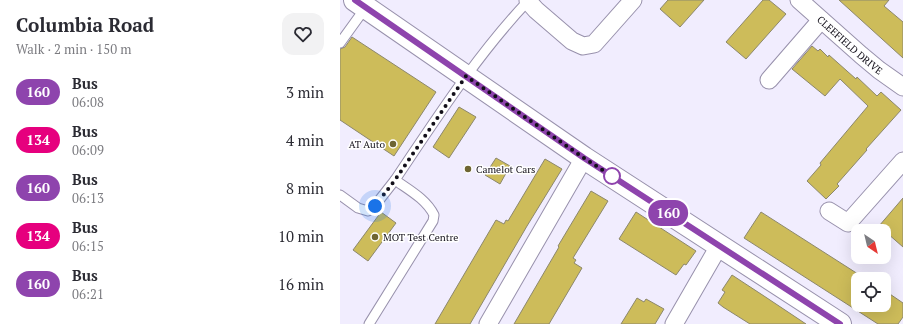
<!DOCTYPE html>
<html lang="en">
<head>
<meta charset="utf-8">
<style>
	body { margin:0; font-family:"PT Serif",serif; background:#f2f2f3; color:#2b2b33; height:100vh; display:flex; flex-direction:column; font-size:15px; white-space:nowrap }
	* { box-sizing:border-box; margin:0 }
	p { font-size:13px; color:#7c7c81 }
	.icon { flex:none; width:22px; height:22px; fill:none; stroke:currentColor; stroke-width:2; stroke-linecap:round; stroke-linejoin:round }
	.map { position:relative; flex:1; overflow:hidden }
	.panel { display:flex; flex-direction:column; background:#fff; width:340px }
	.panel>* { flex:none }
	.badge { padding:0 8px; border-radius:13px; font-size:14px; line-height:26px }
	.needle { width:26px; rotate:145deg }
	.controls { position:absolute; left:511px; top:224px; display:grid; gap:8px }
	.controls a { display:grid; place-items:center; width:40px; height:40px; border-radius:8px; background:#fff; box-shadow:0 4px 16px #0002; font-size:20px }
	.you { position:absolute; width:20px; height:20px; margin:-10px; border:3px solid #fff; border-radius:50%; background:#1a73e8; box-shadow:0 0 0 6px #1a73e833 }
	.map>.badge { position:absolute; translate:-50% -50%; box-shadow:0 0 0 2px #fff }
	.round { display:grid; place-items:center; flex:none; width:42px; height:42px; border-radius:12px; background:#f2f2f3 }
	.summary { display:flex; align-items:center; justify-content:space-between; height:68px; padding:0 16px }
	h1 { font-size:19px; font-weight:700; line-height:30px }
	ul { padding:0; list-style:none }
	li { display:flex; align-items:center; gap:12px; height:48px; padding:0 16px }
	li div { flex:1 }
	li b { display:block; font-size:15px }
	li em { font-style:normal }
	li .badge { min-width:44px; font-weight:700; text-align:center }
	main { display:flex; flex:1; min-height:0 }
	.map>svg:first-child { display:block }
	.building { fill:#cdbc5a; stroke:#8c876c }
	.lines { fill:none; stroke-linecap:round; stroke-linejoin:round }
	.service-casing { stroke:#9891ac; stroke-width:11 }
	.minor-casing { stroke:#9891ac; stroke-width:19 }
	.tertiary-casing { stroke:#9891ac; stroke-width:24 }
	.service { stroke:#fff; stroke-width:9 }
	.minor { stroke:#fff; stroke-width:17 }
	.tertiary { stroke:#fff; stroke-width:22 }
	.line-casing { stroke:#fff; stroke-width:9 }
	.line { stroke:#8e44ad; stroke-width:6 }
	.walk { stroke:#120f19; stroke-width:4; stroke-dasharray:0 7.2 }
	.poi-dot { fill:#6e6532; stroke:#fff; stroke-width:1.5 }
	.stop-dot { fill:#fff; stroke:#8e44ad; stroke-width:2 }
	.labels { text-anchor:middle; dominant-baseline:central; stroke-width:3; stroke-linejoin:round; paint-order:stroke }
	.street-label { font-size:10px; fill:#120f19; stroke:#fff }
	.poi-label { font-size:10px; fill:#120f19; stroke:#fff; text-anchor:start }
</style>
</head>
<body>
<main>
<section class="panel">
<div class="summary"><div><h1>Columbia Road</h1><p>Walk · 2 min · 150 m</p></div><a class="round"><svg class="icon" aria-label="heart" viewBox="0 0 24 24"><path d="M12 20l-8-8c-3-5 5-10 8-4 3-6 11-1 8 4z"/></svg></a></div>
<ul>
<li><span class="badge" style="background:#8e44ad;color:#fff">160</span><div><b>Bus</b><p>06:08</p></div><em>3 min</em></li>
<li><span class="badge" style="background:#e6007e;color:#fff">134</span><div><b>Bus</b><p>06:09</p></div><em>4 min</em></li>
<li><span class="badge" style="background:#8e44ad;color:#fff">160</span><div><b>Bus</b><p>06:13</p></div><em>8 min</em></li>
<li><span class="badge" style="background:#e6007e;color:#fff">134</span><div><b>Bus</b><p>06:15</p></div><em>10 min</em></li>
<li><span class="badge" style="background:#8e44ad;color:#fff">160</span><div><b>Bus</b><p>06:21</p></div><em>16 min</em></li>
</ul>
</section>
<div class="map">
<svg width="563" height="324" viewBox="0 0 563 324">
	<rect width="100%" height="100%" fill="#f1edfe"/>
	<!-- building -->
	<g class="building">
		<path d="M328 0H364L340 27 320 9Z"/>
		<path d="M423 0H429L446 14 406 59 386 42Z"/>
		<path d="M499 0H549L544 6 563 22V58Z"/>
		<path d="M12 37 96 92 54 156 0 120V49L5 47Z"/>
		<path d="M472 46 478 51 480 49 488 57 489 55 516 79 517 77 537 96 541 92 561 110 526 149 527 150 497 184 499 186 486 199 467 181 481 165 480 163 528 106 500 79 485 96 452 69Z"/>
		<path d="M119 107 136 117 109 158 93 147Z"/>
		<path d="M156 158 170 166 160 184 145 175Z"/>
		<path d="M205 159 222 169 187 226 130 324H95L156 220 164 224 166 220 168 221Z"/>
		<path d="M251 191 268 201 233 258 236 260 234 263 242 268 209 324H174L219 247 218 246Z"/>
		<path d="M563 198V247L539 226Z"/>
		<path d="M41 212 56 223 28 261 13 250Z"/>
		<path d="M296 212 356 251 346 265 344 264 336 275 279 239Z"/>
		<path d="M421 212 518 274V305H544V290L563 303V317L558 324H538L404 238Z"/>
		<path d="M392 275 427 298 466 324H410L383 307 378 303 385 292 382 290Z"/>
		<path d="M297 298 304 302 306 299 324 309 315 324H281Z"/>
	</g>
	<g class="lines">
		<!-- service casing -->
		<g class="service-casing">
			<g id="service">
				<path d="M0 43 26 7"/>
				<path d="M0 195 18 208 28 211 33 208 55 180"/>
				<path d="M29 324 93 221 94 215C86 199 69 190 55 180 96 119 137 55 188 1"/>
			</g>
		</g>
		<!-- minor casing -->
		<g class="minor-casing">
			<g id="minor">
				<path id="s1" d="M459 0 521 55 539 70 563 87"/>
				<path d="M188 1 196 10 232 41 243 46 254 44 293 0"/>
				<path d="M429 80 481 20"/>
				<path d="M489 211 508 223 563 161"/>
				<path d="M148 324 244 158"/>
				<path d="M334 324 379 246"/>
			</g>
		</g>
		<!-- tertiary casing -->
		<g class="tertiary-casing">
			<path id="tertiary" d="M15 0 244 158 500 324"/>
		</g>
		<!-- service -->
		<use href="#service" class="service"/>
		<!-- minor -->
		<use href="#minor" class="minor"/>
		<!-- tertiary -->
		<use href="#tertiary" class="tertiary"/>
	</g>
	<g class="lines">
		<!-- line casing -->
		<g class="line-casing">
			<path id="line" d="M15 0 244 158 500 324"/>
		</g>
		<!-- line -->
		<use href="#line" class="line"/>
		<!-- walk -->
		<path class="walk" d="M35 206 55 180 126 76 244 158 272 176"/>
	</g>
	<!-- markers -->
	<g class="poi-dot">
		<circle cx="53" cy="144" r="4"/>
		<circle cx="128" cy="169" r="4"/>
		<circle cx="35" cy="237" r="4"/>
	</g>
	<circle class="stop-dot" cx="272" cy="176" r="8"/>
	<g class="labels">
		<!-- street labels -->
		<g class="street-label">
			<text stroke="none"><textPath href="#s1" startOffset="68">CLEEFIELD DRIVE</textPath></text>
		</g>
		<!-- poi labels -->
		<g class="poi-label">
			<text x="45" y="144" text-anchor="end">AT Auto</text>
			<text x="136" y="169">Camelot Cars</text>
			<text x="43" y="237">MOT Test Centre</text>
		</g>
	</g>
</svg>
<div class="controls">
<a><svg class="needle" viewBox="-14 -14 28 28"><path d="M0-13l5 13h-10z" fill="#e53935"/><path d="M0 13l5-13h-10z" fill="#7c7c81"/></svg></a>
<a><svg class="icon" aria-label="locate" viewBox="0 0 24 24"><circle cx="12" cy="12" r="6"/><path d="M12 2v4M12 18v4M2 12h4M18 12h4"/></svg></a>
</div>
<div class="you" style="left:35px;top:206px"></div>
<b class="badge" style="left:328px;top:213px;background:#8e44ad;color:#fff">160</b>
</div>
</main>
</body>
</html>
